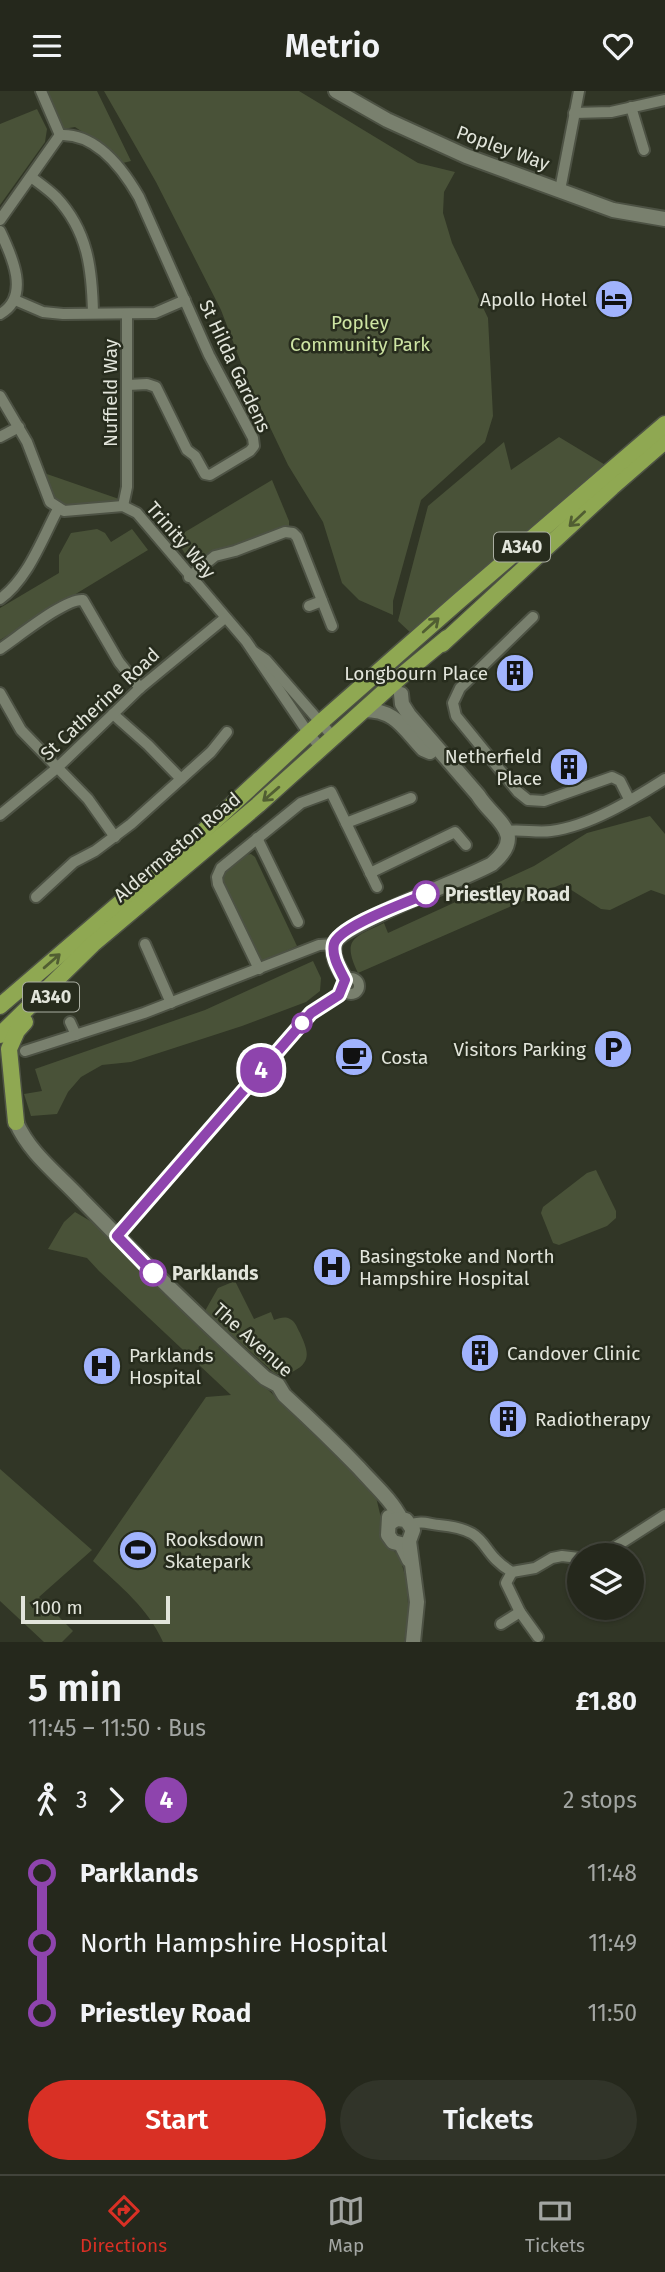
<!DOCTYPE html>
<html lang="en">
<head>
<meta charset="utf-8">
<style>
	body { margin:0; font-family:"Fira Sans",sans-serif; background:#313429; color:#f1f3f6; height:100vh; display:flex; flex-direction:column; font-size:26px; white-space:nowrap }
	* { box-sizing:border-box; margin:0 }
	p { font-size:23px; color:#a3a6a3 }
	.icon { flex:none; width:38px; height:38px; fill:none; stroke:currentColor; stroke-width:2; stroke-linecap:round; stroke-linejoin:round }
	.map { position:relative; height:1551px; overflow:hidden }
	.drawer { display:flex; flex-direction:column; background:#25281c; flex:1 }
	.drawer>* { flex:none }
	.badge { padding:0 14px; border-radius:23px; font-size:24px; line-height:46px }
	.fabs { position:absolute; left:567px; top:1452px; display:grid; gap:14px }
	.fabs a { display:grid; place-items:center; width:77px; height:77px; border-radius:50%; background:#25281c; box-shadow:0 2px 5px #0004,0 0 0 2px #42443b; font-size:35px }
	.scale { position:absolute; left:21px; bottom:18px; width:149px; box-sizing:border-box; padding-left:7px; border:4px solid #e2e5db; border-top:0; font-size:19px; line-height:24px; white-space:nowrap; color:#e2e5db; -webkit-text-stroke:5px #272c1d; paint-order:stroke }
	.map>.badge { position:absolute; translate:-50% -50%; box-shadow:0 0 0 4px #fff }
	.legs { display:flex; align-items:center; gap:10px; height:77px; padding:0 28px; font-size:23px }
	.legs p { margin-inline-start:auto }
	.head { display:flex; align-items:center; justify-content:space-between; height:119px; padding:0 28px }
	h1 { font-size:38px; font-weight:600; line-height:52px }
	.button { display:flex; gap:14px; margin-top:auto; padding:14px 28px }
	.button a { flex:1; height:80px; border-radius:42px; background:#d93025; color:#fff; font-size:28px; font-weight:600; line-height:80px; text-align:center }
	.button a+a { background:#313429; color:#f1f3f6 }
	ul { padding:0 28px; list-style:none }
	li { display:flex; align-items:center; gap:24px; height:70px; font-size:26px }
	li i { display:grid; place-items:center; width:10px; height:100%; margin:0 9px; background:currentColor }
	li i::after { content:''; width:18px; height:18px; margin:-9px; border:5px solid; border-radius:50%; background:#25281c }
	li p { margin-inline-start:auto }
	li:first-child i { background:linear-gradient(#0000 50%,currentColor 0) }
	li:last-child i { background:linear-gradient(currentColor 50%,#0000 0) }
	header { display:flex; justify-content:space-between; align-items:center; height:91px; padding:0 28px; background:#25281c; font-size:32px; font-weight:600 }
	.menu { display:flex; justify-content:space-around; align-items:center; height:98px; border-top:2px solid #42443b; background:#25281c; font-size:19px; color:#a3a6a3 }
	.menu a { display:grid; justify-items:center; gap:4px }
	.menu .selected { color:#d93025 }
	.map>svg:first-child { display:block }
	.green { fill:#495238 }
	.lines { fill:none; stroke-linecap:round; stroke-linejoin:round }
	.street-casing { stroke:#4d5244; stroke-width:14 }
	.secondary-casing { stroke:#4d5244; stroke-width:18 }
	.primary-casing { stroke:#4d5244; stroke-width:19 }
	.street { stroke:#79806e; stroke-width:10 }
	.secondary { stroke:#79806e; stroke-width:14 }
	.primary { stroke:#8fa852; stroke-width:16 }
	.oneway { stroke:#515e32 }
	.line-1-casing { stroke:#fff; stroke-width:16 }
	.line-1 { stroke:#8e44ad; stroke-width:10 }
	.stop-1-dot { fill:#fff; stroke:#8e44ad; stroke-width:3.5 }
	.labels { text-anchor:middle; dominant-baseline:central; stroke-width:5; stroke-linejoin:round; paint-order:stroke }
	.shield { fill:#272c1d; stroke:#aaaea2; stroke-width:2 }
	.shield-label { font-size:18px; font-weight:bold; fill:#e2e5db }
	.street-label { font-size:19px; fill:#e2e5db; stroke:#272c1d }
	.poi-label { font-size:19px; fill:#e2e5db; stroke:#272c1d; text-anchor:start }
	.park-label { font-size:19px; fill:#cde4a3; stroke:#272c1d }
	.stop-label { font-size:19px; font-weight:bold; fill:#e2e5db; stroke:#272c1d; text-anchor:start }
</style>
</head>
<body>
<header><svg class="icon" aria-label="menu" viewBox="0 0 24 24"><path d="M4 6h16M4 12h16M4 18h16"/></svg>Metrio<svg class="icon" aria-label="heart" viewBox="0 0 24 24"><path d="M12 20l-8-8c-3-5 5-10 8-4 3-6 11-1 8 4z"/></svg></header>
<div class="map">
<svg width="665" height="1551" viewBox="0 0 665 1551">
	<rect width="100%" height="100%" fill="#313626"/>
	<!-- green -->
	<g class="green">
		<path d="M47 0H97L131 70 123 72 95 49 75 36 63 38Z"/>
		<path d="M104 0H299L418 72 455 81 444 101 443 122 452 152 488 227 493 325 485 351 421 409 393 510V524L359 509 342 492 323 431 288 374 257 309 256 311 221 219 156 91Z"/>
		<path d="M37 18 47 38 45 51 0 114V33Z"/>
		<path d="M559 346 607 375 413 544 398 530 428 415 504 351 511 379Z"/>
		<path d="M44 382 119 408 115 413 73 419 52 408Z"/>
		<path d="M272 389 289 430V440L202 473 191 472 175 447Z"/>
		<path d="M97 438 105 442 111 451 132 438 148 459 0 549V517L59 482V464L71 442Z"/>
		<path d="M650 725 665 743V804L651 799 610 819 601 818 562 793 358 882C341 847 355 846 384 832L388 842 534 775 587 742Z"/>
		<path d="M251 763 255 766 297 855 265 869H259L222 790 223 783 245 764Z"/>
		<path d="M313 870 321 887 320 900 306 911 242 935 131 971 102 974 81 986 68 1001 57 1023 31 1025 24 1003 42 1000 35 978 205 919Z"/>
		<path d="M596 1079 616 1120V1127L607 1135 559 1154 553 1152 541 1122 543 1116 587 1082Z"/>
		<path d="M75 1121 92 1131 112 1149 286 1316 352 1376 376 1406 387 1452 400 1467 406 1488 409 1524 404 1551H163C148 1517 120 1495 93 1470L206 1306 231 1304 99 1180 87 1167 48 1158 64 1131Z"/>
		<path d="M235 1190 254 1228 271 1221 274 1229C280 1227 285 1225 290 1228 296 1231 297 1237 300 1242 307 1258 313 1270 294 1280 287 1284 281 1285 273 1281L205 1220 218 1197Z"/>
		<path d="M0 1378 92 1459 39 1506 73 1540 62 1551H44L0 1510Z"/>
	</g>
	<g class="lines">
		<!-- street casing -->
		<g class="street-casing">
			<g id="street">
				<path d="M41 0 60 44"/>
				<path d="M631 16 644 59"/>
				<path d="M574 22 611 21 665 9"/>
				<path d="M60 44C96 42 123 78 139 106L209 264 253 347 254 355 250 360 210 384 205 383 195 365 187 359 156 296 147 293 128 294"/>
				<path d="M31 86C39 92 49 99 56 106 88 140 92 178 93 222"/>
				<path d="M560 99 579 0"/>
				<path d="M0 129 60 44"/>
				<path d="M0 140C12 165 31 206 0 223"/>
				<path d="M15 209 43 221 63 223 155 222 185 209"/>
				<path d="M0 305 27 351 50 411 64 420 123 415 137 422 246 550 309 643 322 658"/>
				<path d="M0 346 19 336"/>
				<path d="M123 415 127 396V223"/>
				<path d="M189 486 215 465 235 460 285 441 293 442 297 446 332 535"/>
				<path d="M0 508C28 488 42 448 58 418"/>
				<path d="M309 515 322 510"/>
				<path d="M533 526 460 597 453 612 456 625 518 701 528 709 544 710 612 686 620 690 629 708"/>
				<path d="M0 558C17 547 65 507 83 509L119 571 140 597"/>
				<path d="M254 561 266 569 334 647"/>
				<path d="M0 602 21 639 88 708 115 746"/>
				<path d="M113 623 148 654 181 688"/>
				<path d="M0 724 57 677 140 597 225 527"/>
				<path d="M346 732 411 707"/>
				<path d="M507 740C522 738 536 742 551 740 590 735 632 709 665 688"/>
				<path d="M257 747 298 831"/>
				<path d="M370 782 455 741 466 754"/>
				<path d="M36 806 74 771 95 760 131 733 211 661 227 641"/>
				<path d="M145 853 171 912"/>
				<path d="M259 878 218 793 217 786 221 777 301 712 331 701 377 796"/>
				<circle cx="351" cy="895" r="8"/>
				<path d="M70 931 76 944"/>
				<path d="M25 960 144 922 319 854 334 853"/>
				<path d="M411 1434C420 1429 429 1433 439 1434 493 1439 476 1460 512 1481L535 1477 552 1467 562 1465 579 1467"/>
				<path d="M601 1465 665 1424"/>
				<path d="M512 1481 506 1492 520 1521 538 1546"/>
				<path d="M501 1533 520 1521"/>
			</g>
		</g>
		<!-- secondary casing -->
		<g class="secondary-casing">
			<g id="secondary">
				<path d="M336 0 387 29 466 65 613 119 665 128"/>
				<path d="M364 619C396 619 403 637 423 658L430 661"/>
				<path d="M346 889C340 879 331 866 334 854 338 834 468 787 492 773 528 742 494 730 478 704L409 624 402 613 401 603"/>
				<path d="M16 1031C30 1063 58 1083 81 1108 141 1170 202 1229 265 1287L278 1294 284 1304C310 1328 335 1352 359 1377 373 1393 391 1408 401 1428"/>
				<path d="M389 1426 388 1444 393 1451 401 1453 409 1469"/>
				<path d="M390 1432 397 1428 406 1429 413 1439 409 1450 417 1511 413 1551"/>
			</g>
		</g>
		<!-- primary casing -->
		<g class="primary-casing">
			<g id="primary">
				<path d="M442 553 612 396 665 350"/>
				<path d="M0 915 206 738 321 631 460 509 665 333"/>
				<path d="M0 944 93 853 258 714 406 581 447 547"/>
				<path d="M16 1031 9 958 17 940 25 931"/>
			</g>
		</g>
		<!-- street -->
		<use href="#street" class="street"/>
		<!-- secondary -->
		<use href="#secondary" class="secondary"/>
		<!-- primary -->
		<use href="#primary" class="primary"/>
	</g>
	<!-- one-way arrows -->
	<defs><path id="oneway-shaft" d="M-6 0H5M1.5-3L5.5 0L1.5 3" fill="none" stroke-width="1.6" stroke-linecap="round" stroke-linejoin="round" transform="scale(1.75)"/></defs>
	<g class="oneway">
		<use href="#oneway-shaft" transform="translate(577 428) rotate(137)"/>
		<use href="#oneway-shaft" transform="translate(431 534) rotate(-42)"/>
		<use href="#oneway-shaft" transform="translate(271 703) rotate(139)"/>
		<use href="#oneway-shaft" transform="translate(52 870) rotate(-41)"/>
	</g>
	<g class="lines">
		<!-- line-1 casing -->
		<g class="line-1-casing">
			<path id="line-1" d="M153 1182 117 1145 311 922 339 904 345 889C340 879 331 865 334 853 339 835 408 811 426 803"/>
		</g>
		<!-- line-1 -->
		<use href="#line-1" class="line-1"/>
	</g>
	<!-- icons -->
	<defs>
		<g id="hotel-disc" transform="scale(2.0125)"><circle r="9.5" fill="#a1b3fd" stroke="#272c1d"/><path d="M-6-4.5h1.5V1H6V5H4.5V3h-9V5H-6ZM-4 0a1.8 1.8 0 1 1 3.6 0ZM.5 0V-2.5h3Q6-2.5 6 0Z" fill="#111"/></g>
		<g id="building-disc" transform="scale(2.0125)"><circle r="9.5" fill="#a1b3fd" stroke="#272c1d"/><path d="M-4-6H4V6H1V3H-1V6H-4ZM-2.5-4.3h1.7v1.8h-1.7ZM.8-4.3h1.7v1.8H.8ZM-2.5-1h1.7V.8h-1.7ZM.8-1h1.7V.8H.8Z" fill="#111"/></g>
		<g id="parking-disc" transform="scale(2.0125)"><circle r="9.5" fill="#a1b3fd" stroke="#272c1d"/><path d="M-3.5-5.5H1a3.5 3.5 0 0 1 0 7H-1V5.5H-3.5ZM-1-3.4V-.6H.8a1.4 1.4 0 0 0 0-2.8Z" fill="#111"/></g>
		<g id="cafe-disc" transform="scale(2.0125)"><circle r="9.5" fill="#a1b3fd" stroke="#272c1d"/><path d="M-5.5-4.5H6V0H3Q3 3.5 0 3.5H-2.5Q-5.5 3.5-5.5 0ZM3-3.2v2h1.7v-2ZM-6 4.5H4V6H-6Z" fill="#111"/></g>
		<g id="hospital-disc" transform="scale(2.0125)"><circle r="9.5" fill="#a1b3fd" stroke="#272c1d"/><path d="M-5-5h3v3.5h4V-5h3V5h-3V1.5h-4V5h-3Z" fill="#111"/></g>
		<g id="stadium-disc" transform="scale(2.0125)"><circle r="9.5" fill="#a1b3fd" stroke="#272c1d"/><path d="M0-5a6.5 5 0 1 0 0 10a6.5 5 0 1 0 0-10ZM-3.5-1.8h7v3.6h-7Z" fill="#111"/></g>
	</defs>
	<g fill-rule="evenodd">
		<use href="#hotel-disc" x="614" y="208"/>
		<use href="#building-disc" x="515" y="582"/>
		<use href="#building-disc" x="569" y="676"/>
		<use href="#parking-disc" x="613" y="958"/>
		<use href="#cafe-disc" x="354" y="966"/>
		<use href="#hospital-disc" x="332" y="1176"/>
		<use href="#building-disc" x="480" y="1262"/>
		<use href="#hospital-disc" x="102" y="1275"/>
		<use href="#building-disc" x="508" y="1328"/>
		<use href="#stadium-disc" x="138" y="1459"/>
	</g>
	<!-- markers -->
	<g class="stop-1-dot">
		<circle cx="426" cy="803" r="12"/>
		<circle cx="302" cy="932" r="9"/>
		<circle cx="153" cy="1182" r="12"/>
	</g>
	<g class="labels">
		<!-- shield labels -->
		<g class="shield">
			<rect x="494" y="441.5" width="56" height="29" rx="5"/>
			<rect x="23" y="891.5" width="56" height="29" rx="5"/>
		</g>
		<g class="shield-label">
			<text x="522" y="456">A340</text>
			<text x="51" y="906">A340</text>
		</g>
		<!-- street labels -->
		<g class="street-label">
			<text transform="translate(503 57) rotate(20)">Popley Way</text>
			<text transform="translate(235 275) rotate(65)">St Hilda Gardens</text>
			<text transform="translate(110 302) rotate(-90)">Nuffield Way</text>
			<text transform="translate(181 449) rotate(49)">Trinity Way</text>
			<text transform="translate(100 613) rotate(-43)">St Catherine Road</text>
			<text transform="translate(177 756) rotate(-40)">Aldermaston Road</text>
			<text transform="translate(253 1249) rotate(42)">The Avenue</text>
		</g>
		<!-- poi labels -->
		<g class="poi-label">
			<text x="587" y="208" text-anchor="end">Apollo Hotel</text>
			<text x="488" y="582" text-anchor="end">Longbourn Place</text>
			<text x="542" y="665" text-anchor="end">Netherfield<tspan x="542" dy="22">Place</tspan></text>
			<text x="586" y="958" text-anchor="end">Visitors Parking</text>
			<text x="381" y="966">Costa</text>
			<text x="359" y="1165">Basingstoke and North<tspan x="359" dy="22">Hampshire Hospital</tspan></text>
			<text x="507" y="1262">Candover Clinic</text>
			<text x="129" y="1264">Parklands<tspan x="129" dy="22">Hospital</tspan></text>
			<text x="535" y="1328">Radiotherapy</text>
			<text x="165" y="1448">Rooksdown<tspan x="165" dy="22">Skatepark</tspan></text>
		</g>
		<!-- park labels -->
		<g class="park-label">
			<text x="360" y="231">Popley<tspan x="360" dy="22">Community Park</tspan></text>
		</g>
		<!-- stop labels -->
		<g class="stop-label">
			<text x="445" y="803">Priestley Road</text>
			<text x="172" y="1182">Parklands</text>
		</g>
	</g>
</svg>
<div class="fabs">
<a><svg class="icon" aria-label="layers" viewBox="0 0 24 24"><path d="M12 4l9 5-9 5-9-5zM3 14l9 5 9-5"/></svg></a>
</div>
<div class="scale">100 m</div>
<b class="badge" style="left:261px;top:979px;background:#8e44ad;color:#fff">4</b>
</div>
<section class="drawer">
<div class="head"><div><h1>5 min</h1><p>11:45 – 11:50 · Bus</p></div><b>£1.80</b></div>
<div class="legs"><svg class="icon" aria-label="walk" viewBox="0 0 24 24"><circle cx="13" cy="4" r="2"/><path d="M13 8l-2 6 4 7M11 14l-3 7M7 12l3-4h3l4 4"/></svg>3<svg class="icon" aria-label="forward" viewBox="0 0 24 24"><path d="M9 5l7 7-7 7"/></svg><b class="badge" style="background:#8e44ad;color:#fff">4</b><p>2 stops</p></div>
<ul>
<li><i style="color:#8e44ad"></i><b>Parklands</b><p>11:48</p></li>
<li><i style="color:#8e44ad"></i><span>North Hampshire Hospital</span><p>11:49</p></li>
<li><i style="color:#8e44ad"></i><b>Priestley Road</b><p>11:50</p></li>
</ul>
<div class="button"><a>Start</a><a>Tickets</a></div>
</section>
<nav class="menu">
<a class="selected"><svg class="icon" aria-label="directions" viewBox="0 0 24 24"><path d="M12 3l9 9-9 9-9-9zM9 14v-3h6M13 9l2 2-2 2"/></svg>Directions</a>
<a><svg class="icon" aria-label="map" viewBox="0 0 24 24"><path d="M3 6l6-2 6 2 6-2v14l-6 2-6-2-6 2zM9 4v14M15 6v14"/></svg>Map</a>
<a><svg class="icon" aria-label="tickets" viewBox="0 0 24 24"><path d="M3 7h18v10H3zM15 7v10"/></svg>Tickets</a>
</nav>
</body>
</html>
